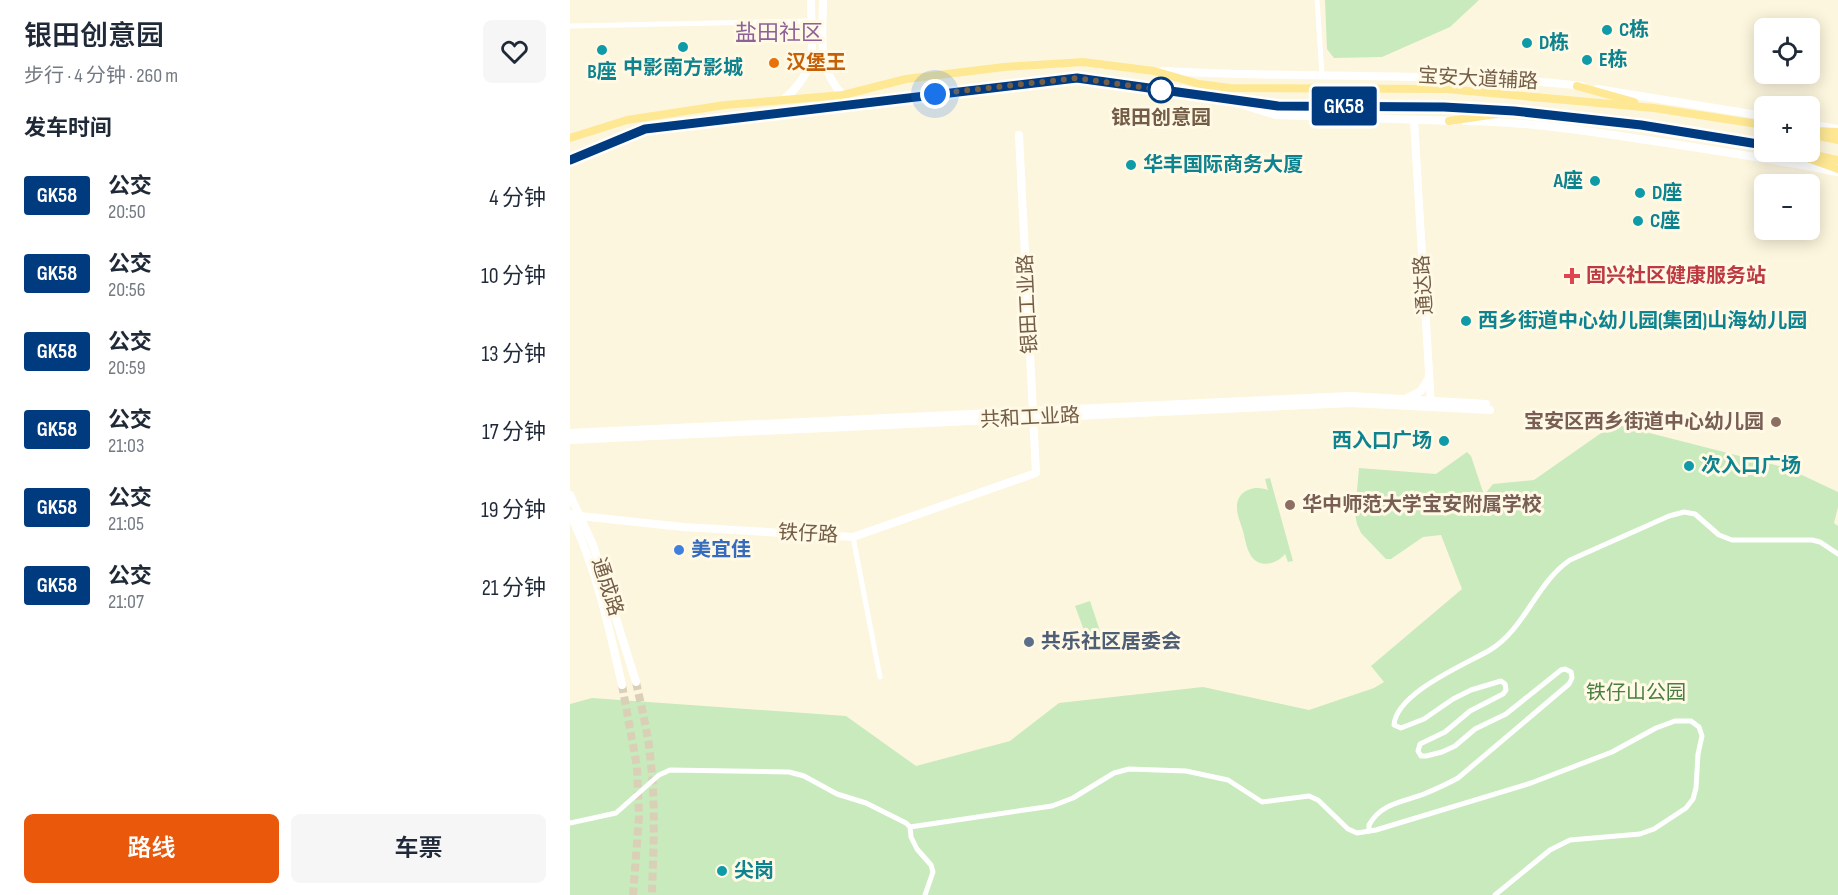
<!DOCTYPE html>
<html lang="zh">
<head>
<meta charset="utf-8">
<style>
	body { margin:0; font-family:"Sofia Sans Condensed","Noto Sans SC",sans-serif; background:#f6f6f7; color:#1f2937; height:100vh; display:flex; flex-direction:column; font-size:22px; white-space:nowrap }
	* { box-sizing:border-box; margin:0 }
	p { font-size:20px; color:#747a83 }
	.icon { flex:none; width:33px; height:33px; fill:none; stroke:currentColor; stroke-width:2; stroke-linecap:round; stroke-linejoin:round }
	.map { position:relative; flex:1; overflow:hidden }
	.sheet { display:flex; flex-direction:column; background:#fff; width:570px }
	.sheet>* { flex:none }
	.badge { padding:0 12px; border-radius:4px; font-size:21px; line-height:39px }
	.controls { position:absolute; left:1184px; top:18px; display:grid; gap:12px }
	.controls a { display:grid; place-items:center; width:66px; height:66px; border-radius:9px; background:#fff; box-shadow:0 3px 15px #0003; font-size:30px }
	.you { position:absolute; width:30px; height:30px; margin:-15px; border:4px solid #fff; border-radius:50%; background:#1a73e8; box-shadow:0 0 0 9px #1a73e833 }
	.map>.badge { position:absolute; translate:-50% -50%; box-shadow:0 0 0 3px #fff }
	h2 { padding:0 24px; font-size:22px; line-height:54px }
	.round { display:grid; place-items:center; flex:none; width:63px; height:63px; border-radius:9px; background:#f6f6f7 }
	.overview { display:flex; align-items:center; justify-content:space-between; height:102px; padding:0 24px }
	h1 { font-size:28px; font-weight:600; line-height:45px }
	.primary-button { display:flex; gap:12px; margin-top:auto; padding:12px 24px }
	.primary-button a { flex:1; height:69px; border-radius:9px; background:#ea580c; color:#fff; font-size:24px; font-weight:600; line-height:69px; text-align:center }
	.primary-button a+a { background:#f6f6f7; color:#1f2937 }
	ul { padding:0; list-style:none }
	li { display:flex; align-items:center; gap:18px; height:78px; padding:0 24px }
	li div { flex:1 }
	li b { display:block; font-size:22px }
	li em { font-style:normal }
	li .badge { min-width:66px; font-weight:700; text-align:center }
	main { display:flex; flex:1; min-height:0 }
	.map>svg:first-child { display:block }
	.green { fill:#c8eabd }
	.lines { fill:none; stroke-linecap:round; stroke-linejoin:round }
	.secondary-tunnel { stroke:#dad0b8; stroke-width:8; stroke-dasharray:8 4; stroke-linecap:butt }
	.street { stroke:#fff; stroke-width:5 }
	.secondary { stroke:#fff; stroke-width:8 }
	.primary { stroke:#fee894; stroke-width:8 }
	.line-casing { stroke:#fff; stroke-width:14 }
	.line { stroke:#003b80; stroke-width:9 }
	.walk { stroke:#735d46; stroke-width:6; stroke-dasharray:0 10.8 }
	.culture-dot { fill:#0f9aa8; stroke:#fff9e5; stroke-width:2 }
	.food-dot { fill:#e8710a; stroke:#fff9e5; stroke-width:2 }
	.stop-dot { fill:#fff; stroke:#003b80; stroke-width:3 }
	.health-dot { fill:#e0444e; stroke:#fff9e5; stroke-width:2 }
	.education-dot { fill:#8d6e63; stroke:#fff9e5; stroke-width:2 }
	.shop-dot { fill:#3f7fe0; stroke:#fff9e5; stroke-width:2 }
	.service-dot { fill:#5c6f8a; stroke:#fff9e5; stroke-width:2 }
	.labels { text-anchor:middle; dominant-baseline:central; stroke-width:6; stroke-linejoin:round; paint-order:stroke }
	.culture-label { font-size:20px; font-weight:bold; fill:#0d838f; stroke:#fff9e5; text-anchor:start }
	.food-label { font-size:20px; font-weight:bold; fill:#c56008; stroke:#fff9e5; text-anchor:start }
	.street-label { font-size:20px; fill:#735d46; stroke:#fff9e5 }
	.stop-label { font-size:20px; font-weight:bold; fill:#735d46; stroke:#fff9e5 }
	.health-label { font-size:20px; font-weight:bold; fill:#be3a42; stroke:#fff9e5; text-anchor:start }
	.education-label { font-size:20px; font-weight:bold; fill:#785e54; stroke:#fff9e5; text-anchor:end }
	.shop-label { font-size:20px; font-weight:bold; fill:#366cbe; stroke:#fff9e5; text-anchor:start }
	.service-label { font-size:20px; font-weight:bold; fill:#4e5e75; stroke:#fff9e5; text-anchor:start }
	.park-label { font-size:20px; fill:#497f40; stroke:#fff9e5 }
	.quarter-label { font-size:22px; fill:#8d6197; stroke:#fff9e5 }
</style>
</head>
<body>
<main>
<section class="sheet">
<div class="overview"><div><h1>银田创意园</h1><p>步行 · 4 分钟 · 260 m</p></div><a class="round"><svg class="icon" aria-label="heart" viewBox="0 0 24 24"><path d="M12 20l-8-8c-3-5 5-10 8-4 3-6 11-1 8 4z"/></svg></a></div>
<h2>发车时间</h2>
<ul>
<li><span class="badge" style="background:#003b80;color:#fff">GK58</span><div><b>公交</b><p>20:50</p></div><em>4 分钟</em></li>
<li><span class="badge" style="background:#003b80;color:#fff">GK58</span><div><b>公交</b><p>20:56</p></div><em>10 分钟</em></li>
<li><span class="badge" style="background:#003b80;color:#fff">GK58</span><div><b>公交</b><p>20:59</p></div><em>13 分钟</em></li>
<li><span class="badge" style="background:#003b80;color:#fff">GK58</span><div><b>公交</b><p>21:03</p></div><em>17 分钟</em></li>
<li><span class="badge" style="background:#003b80;color:#fff">GK58</span><div><b>公交</b><p>21:05</p></div><em>19 分钟</em></li>
<li><span class="badge" style="background:#003b80;color:#fff">GK58</span><div><b>公交</b><p>21:07</p></div><em>21 分钟</em></li>
</ul>
<div class="primary-button"><a>路线</a><a>车票</a></div>
</section>
<div class="map">
<svg width="1268" height="895" viewBox="0 0 1268 895">
	<rect width="100%" height="100%" fill="#fdf6de"/>
	<!-- green -->
	<g class="green">
		<path d="M755 0H909L880 27 812 57 764 58 757 49Z"/>
		<path d="M1044 424 1217 468 1268 492V507L1264 523 1268 526V895H0V704L22 698 276 716 346 766 440 741 489 703 633 687 739 710 804 688 814 682 801 666 892 589 871 535 853 537 821 559H816L791 533 787 524 785 514 789 468 866 474 897 452 901 456 914 495 923 484 964 480Z"/>
		<path d="M700 478 723 561 718 562 715 554C706 565 688 569 680 554 676 547 675 538 673 531 671 524 667 515 667 508 666 491 684 484 698 490L695 479Z"/>
		<path d="M520 601 530 631 516 636 505 606Z"/>
	</g>
	<g class="lines">
		<!-- secondary-tunnel -->
		<g class="secondary-tunnel">
			<path d="M66 682C72 710 79 736 81 765 86 808 83 852 82 895"/>
			<path d="M52 685 67 767 69 817 63 895"/>
		</g>
		<!-- street -->
		<g class="street">
			<path d="M747 0 752 74"/>
			<path d="M0 26 241 21"/>
			<path d="M283 537 310 677"/>
			<path d="M0 823 46 813 89 775 100 770 219 772 234 776 267 794 296 803 336 823 340 827 341 837 347 849 361 865 363 872 355 895"/>
			<path d="M340 827 482 806 503 798 544 773 559 769 616 771 658 780 692 802 739 796 748 800 778 829 787 833 806 830 961 783 1042 752 1086 728 1105 721H1121L1129 727 1132 736 1128 754 1126 788 1123 799 1116 808 1084 829 1070 834 1000 840 980 850 925 895"/>
			<path d="M799 831V825C811 803 833 802 854 794 866 789 877 784 888 778L999 684 1002 678 1001 672 995 669 991 670 936 714 905 729 885 746 872 752 856 756H851L848 751 850 744 875 732 900 711 933 694 936 690 935 684 931 681 901 690 883 699 854 719 831 728 824 725C826 693 894 665 920 650 955 629 966 583 1000 560L1099 516 1114 512 1125 514 1149 535 1162 540H1242L1250 542 1268 554"/>
		</g>
		<!-- secondary -->
		<g class="secondary">
			<path d="M253 0C253 35 246 68 273 95"/>
			<path d="M592 71C697 77 802 74 907 79 942 80 977 81 1012 86"/>
			<path d="M1027 89 1194 116"/>
			<path d="M214 99C251 68 241 44 241 0"/>
			<path d="M666 103 706 115 883 121"/>
			<path d="M844 120 861 406"/>
			<path d="M895 121C967 122 1038 134 1109 145 1162 153 1214 161 1267 172"/>
			<path d="M1239 124 1267 129"/>
			<path d="M837 398 851 391 858 379"/>
			<path d="M0 433 780 396 916 404"/>
			<path d="M0 440 780 403 920 410"/>
			<path d="M0 495 23 545 66 682"/>
			<path d="M0 514C26 567 39 627 52 685"/>
			<path d="M0 515 113 527 283 537 466 473 449 135"/>
		</g>
		<!-- primary -->
		<g class="primary">
			<path d="M1007 86 1064 102"/>
			<path d="M879 121 926 114"/>
			<path d="M1244 131 1268 132"/>
			<path d="M1239 134 1268 140"/>
			<path d="M0 138 57 120 155 105 273 95 336 79 434 67 513 62 584 71 629 84 660 88 876 89 1084 108 1194 125"/>
			<path d="M1221 152 1268 169"/>
			<path d="M1245 155 1268 160"/>
			<path d="M0 160 75 129 507 78 708 106 874 107 944 111 1071 125 1194 145"/>
		</g>
	</g>
	<g class="lines">
		<!-- line casing -->
		<g class="line-casing">
			<path id="line" d="M0 160 75 129 507 78 708 106 874 107 944 111 1071 125 1194 145"/>
		</g>
		<!-- line -->
		<use href="#line" class="line"/>
		<!-- walk -->
		<path class="walk" d="M365 94 507 78 591 90"/>
	</g>
	<!-- markers -->
	<g class="culture-dot">
		<circle cx="1037" cy="30" r="6"/>
		<circle cx="957" cy="43" r="6"/>
		<circle cx="113" cy="47" r="6"/>
		<circle cx="32" cy="50" r="6"/>
		<circle cx="1017" cy="60" r="6"/>
		<circle cx="561" cy="165" r="6"/>
		<circle cx="1025" cy="181" r="6"/>
		<circle cx="1070" cy="193" r="6"/>
		<circle cx="1068" cy="221" r="6"/>
		<circle cx="896" cy="321" r="6"/>
		<circle cx="874" cy="441" r="6"/>
		<circle cx="1119" cy="466" r="6"/>
		<circle cx="152" cy="871" r="6"/>
	</g>
	<circle class="food-dot" cx="204" cy="63" r="6"/>
	<circle class="stop-dot" cx="591" cy="90" r="12"/>
	<path class="health-dot" d="M999 267h6v6h6v6h-6v6h-6v-6h-6v-6h6z"/>
	<g class="education-dot">
		<circle cx="1206" cy="422" r="6"/>
		<circle cx="720" cy="505" r="6"/>
	</g>
	<circle class="shop-dot" cx="109" cy="550" r="6"/>
	<circle class="service-dot" cx="459" cy="642" r="6"/>
	<g class="labels">
		<!-- culture labels -->
		<g class="culture-label">
			<text x="1049" y="30">C栋</text>
			<text x="969" y="43">D栋</text>
			<text x="1029" y="60">E栋</text>
			<text x="113" y="68" text-anchor="middle">中影南方影城</text>
			<text x="32" y="72" text-anchor="middle">B座</text>
			<text x="573" y="165">华丰国际商务大厦</text>
			<text x="1013" y="181" text-anchor="end">A座</text>
			<text x="1082" y="193">D座</text>
			<text x="1080" y="221">C座</text>
			<text x="908" y="321">西乡街道中心幼儿园(集团)山海幼儿园</text>
			<text x="862" y="441" text-anchor="end">西入口广场</text>
			<text x="1131" y="466">次入口广场</text>
			<text x="164" y="871">尖岗</text>
		</g>
		<!-- food labels -->
		<g class="food-label">
			<text x="216" y="63">汉堡王</text>
		</g>
		<!-- street labels -->
		<g class="street-label">
			<text transform="translate(908 79) rotate(3)">宝安大道辅路</text>
			<text transform="translate(854 285) rotate(-94)">通达路</text>
			<text transform="translate(458 304) rotate(-93)">银田工业路</text>
			<text transform="translate(460 418) rotate(-3)">共和工业路</text>
			<text transform="translate(238 534) rotate(3)">铁仔路</text>
			<text transform="translate(37 587) rotate(72)">通成路</text>
		</g>
		<!-- stop labels -->
		<g class="stop-label">
			<text x="591" y="118">银田创意园</text>
		</g>
		<!-- health labels -->
		<g class="health-label">
			<text x="1016" y="276">固兴社区健康服务站</text>
		</g>
		<!-- education labels -->
		<g class="education-label">
			<text x="1194" y="422">宝安区西乡街道中心幼儿园</text>
			<text x="732" y="505" text-anchor="start">华中师范大学宝安附属学校</text>
		</g>
		<!-- shop labels -->
		<g class="shop-label">
			<text x="121" y="550">美宜佳</text>
		</g>
		<!-- service labels -->
		<g class="service-label">
			<text x="471" y="642">共乐社区居委会</text>
		</g>
		<!-- park labels -->
		<g class="park-label">
			<text x="1066" y="693">铁仔山公园</text>
		</g>
		<!-- quarter labels -->
		<g class="quarter-label">
			<text x="209" y="33">盐田社区</text>
		</g>
	</g>
</svg>
<div class="controls">
<a><svg class="icon" aria-label="locate" viewBox="0 0 24 24"><circle cx="12" cy="12" r="6"/><path d="M12 2v4M12 18v4M2 12h4M18 12h4"/></svg></a>
<a>+</a>
<a>−</a>
</div>
<div class="you" style="left:365px;top:94px"></div>
<b class="badge" style="left:774px;top:106px;background:#003b80;color:#fff">GK58</b>
</div>
</main>
</body>
</html>
